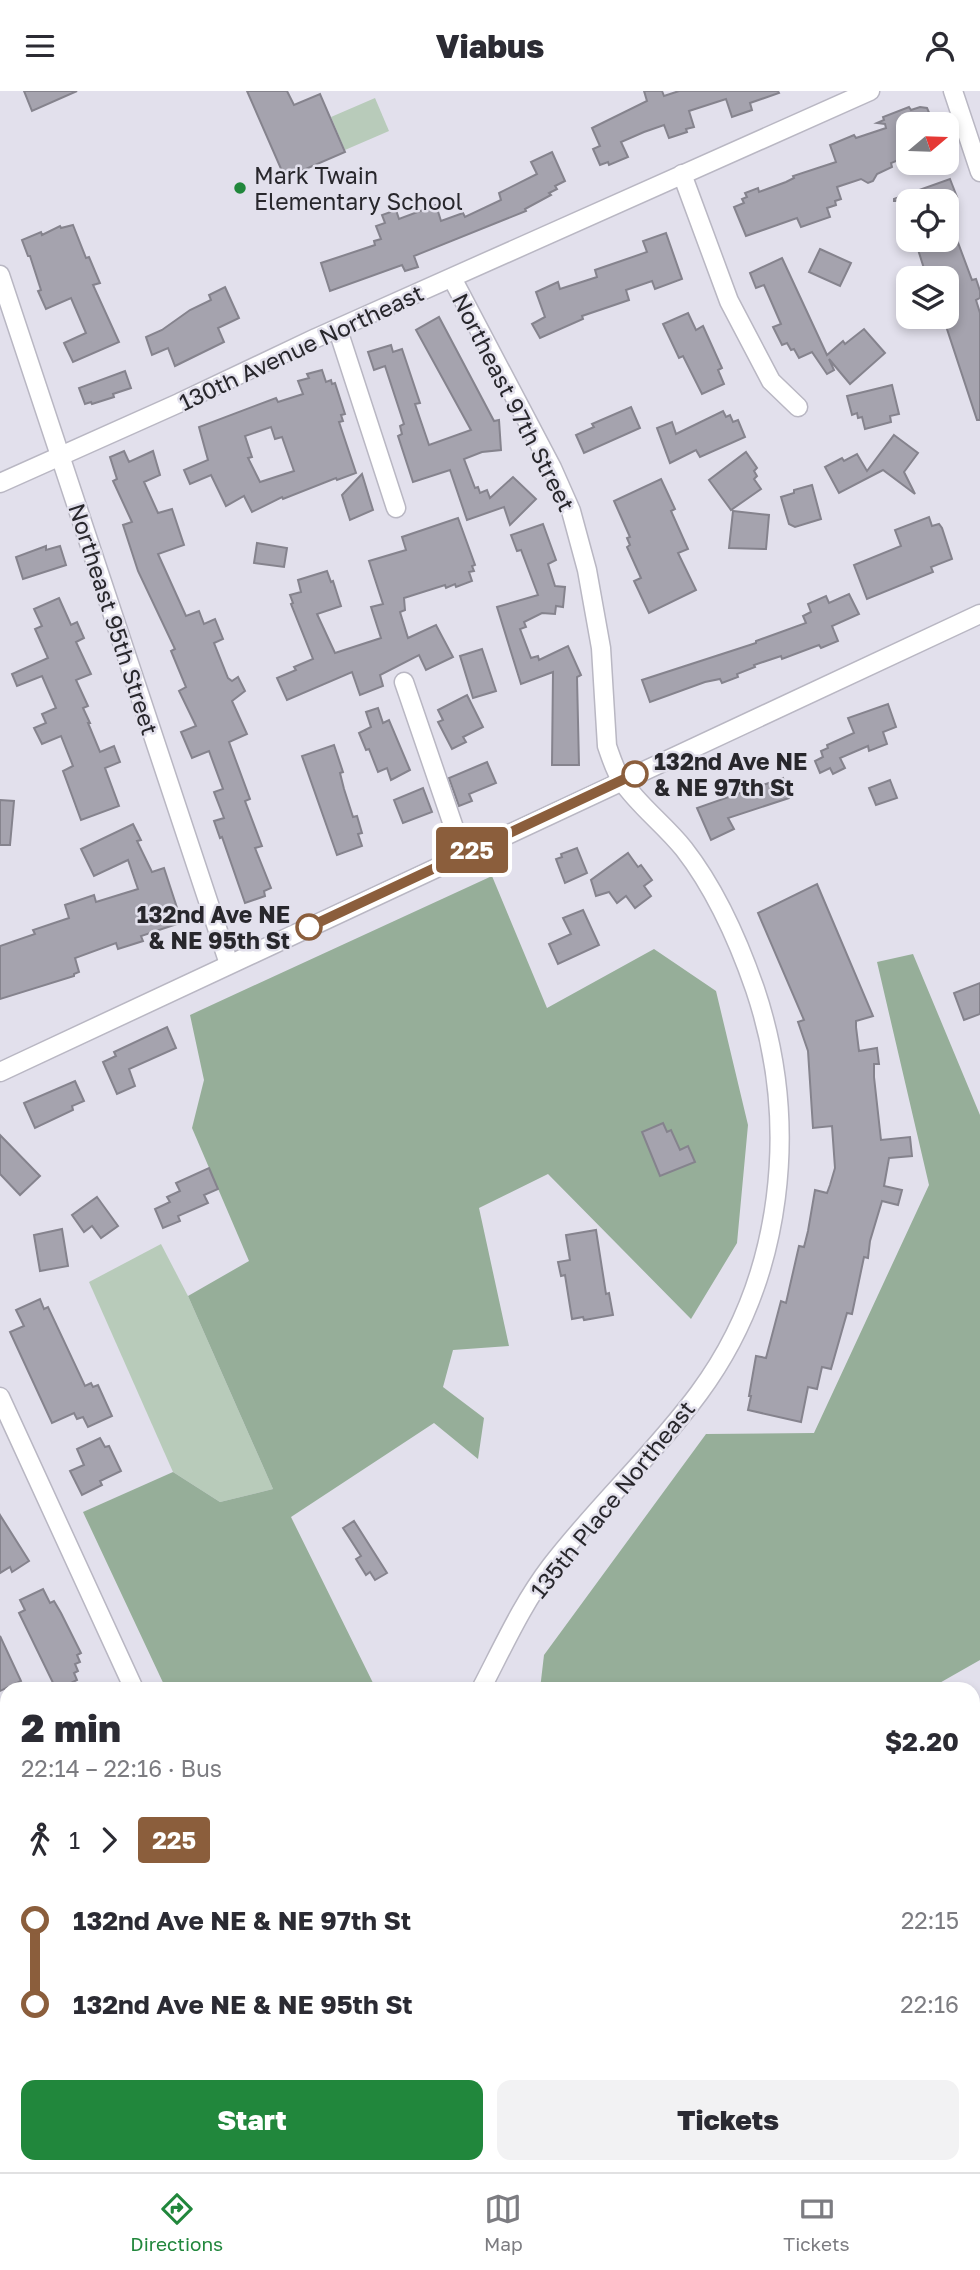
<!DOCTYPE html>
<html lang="en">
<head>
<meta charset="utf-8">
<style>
	body { margin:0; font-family:"Golos Text",sans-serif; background:#f2f2f3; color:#2b2b33; height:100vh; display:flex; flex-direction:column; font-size:26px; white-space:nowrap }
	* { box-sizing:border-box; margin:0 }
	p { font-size:23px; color:#7c7c81 }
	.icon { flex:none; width:38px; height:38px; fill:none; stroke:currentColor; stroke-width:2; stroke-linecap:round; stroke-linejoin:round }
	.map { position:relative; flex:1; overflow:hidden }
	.sheet { position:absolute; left:0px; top:1591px; width:980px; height:492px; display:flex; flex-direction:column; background:#fff; border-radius:21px 21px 0 0; box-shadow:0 4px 10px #0003 }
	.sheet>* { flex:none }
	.badge { padding:0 14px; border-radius:5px; font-size:24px; line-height:46px }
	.needle { width:46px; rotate:71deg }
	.controls { position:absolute; left:896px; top:21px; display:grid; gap:14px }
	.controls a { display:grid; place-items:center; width:63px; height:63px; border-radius:14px; background:#fff; box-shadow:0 4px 10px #0003; font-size:35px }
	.map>.badge { position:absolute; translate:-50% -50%; box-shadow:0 0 0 4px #fff }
	.legs { display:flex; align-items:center; gap:10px; height:77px; padding:0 21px; font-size:23px }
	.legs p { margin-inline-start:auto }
	.headline { display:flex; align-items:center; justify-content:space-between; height:119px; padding:0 21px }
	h1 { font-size:38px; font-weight:800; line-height:52px }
	.cta { display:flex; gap:14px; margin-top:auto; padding:14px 21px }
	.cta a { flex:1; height:80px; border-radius:14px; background:#21873c; color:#fff; font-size:28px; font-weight:800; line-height:80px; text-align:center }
	.cta a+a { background:#f2f2f3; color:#2b2b33 }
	ul { padding:0 21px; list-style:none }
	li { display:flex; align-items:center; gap:24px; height:84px; font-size:26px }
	li i { display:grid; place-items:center; width:10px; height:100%; margin:0 9px; background:currentColor }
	li i::after { content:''; width:18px; height:18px; margin:-9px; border:5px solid; border-radius:50%; background:#fff }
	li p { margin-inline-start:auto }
	li:first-child i { background:linear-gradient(#0000 50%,currentColor 0) }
	li:last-child i { background:linear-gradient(currentColor 50%,#0000 0) }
	header { display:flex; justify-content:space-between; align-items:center; height:91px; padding:0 21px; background:#fff; font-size:32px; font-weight:800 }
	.tab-bar { display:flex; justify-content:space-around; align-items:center; height:98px; border-top:2px solid #e1e1e2; background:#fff; font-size:19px; color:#7c7c81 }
	.tab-bar a { display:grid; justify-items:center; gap:4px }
	.tab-bar .current { color:#21873c }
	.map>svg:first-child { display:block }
	.green { fill:#b8cbba }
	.forest { fill:#96ae99 }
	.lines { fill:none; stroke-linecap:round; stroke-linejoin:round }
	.stream { stroke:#7e9580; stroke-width:5 }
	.building { fill:#a5a3ae; stroke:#85838d; stroke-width:2; fill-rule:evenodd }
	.minor-casing { stroke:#b9b7c3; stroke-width:21 }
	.minor { stroke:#fff; stroke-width:18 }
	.line-1-casing { stroke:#fff; stroke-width:16 }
	.line-1 { stroke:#8b5e3c; stroke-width:10 }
	.poi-dot { fill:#21873c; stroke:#e2e0ec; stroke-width:2.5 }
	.stop-1-dot { fill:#fff; stroke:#8b5e3c; stroke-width:3.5 }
	.labels { text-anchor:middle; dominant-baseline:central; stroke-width:5; stroke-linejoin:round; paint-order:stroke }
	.poi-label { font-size:23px; fill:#28272c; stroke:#e2e0ec; text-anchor:start }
	.street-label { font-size:23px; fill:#28272c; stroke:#e2e0ec }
	.stop-label { font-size:23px; font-weight:bold; fill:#28272c; stroke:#e2e0ec; text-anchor:start }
</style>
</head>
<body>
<header><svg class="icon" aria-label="menu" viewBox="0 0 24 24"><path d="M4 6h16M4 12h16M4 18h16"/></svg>Viabus<svg class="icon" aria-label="person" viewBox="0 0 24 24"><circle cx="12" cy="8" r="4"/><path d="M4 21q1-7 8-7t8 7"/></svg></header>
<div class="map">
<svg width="980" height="2081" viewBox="0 0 980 2081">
	<rect width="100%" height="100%" fill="#e2e0ec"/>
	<!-- green -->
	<g class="green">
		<path d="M375 7 389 40 345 59 331 26Z"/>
		<path d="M161 1153 188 1205 273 1398 220 1411 173 1381 89 1191Z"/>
		<path d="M980 2006V2081H920L919 2076H973V2008Z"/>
	</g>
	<!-- forest -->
	<g class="forest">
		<path d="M492 785 547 917 654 858 716 900 748 1034 737 1152 691 1228 548 1083 479 1117 509 1255 453 1259 443 1296 484 1327 478 1368 434 1332 291 1426 376 1598H166L83 1421 173 1381 220 1411 273 1398 188 1205 249 1170 192 1037 204 989 190 924Z"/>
		<path d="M913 863 980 1024V1569L929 1598H540L544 1564 706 1343 814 1342 929 1094 877 871Z"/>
		<path d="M7 1695V1835L0 1848V1698Z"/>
		<path d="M500 2076H931L932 2081H500Z"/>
	</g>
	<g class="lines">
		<!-- stream -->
		<path class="stream" d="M0 1765 7 1760"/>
	</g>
	<!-- building -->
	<g class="building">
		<path d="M24 0H77L32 20Z"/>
		<path d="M247 0H287L294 14 320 3 345 61 285 87Z"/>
		<path d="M644 0H662L664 5 679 0H778L779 2 750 12 752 19 732 26 726 8 689 20 694 36 686 38 687 41 669 47 664 34 644 41 621 51 628 66 609 74 608 71 600 74 593 58 600 55 592 37 647 10Z"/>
		<path d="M909 16 911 19 920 16 927 17 934 33H908V65L891 72 892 76 877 83 873 90 868 92 861 88 837 96 841 108 835 110 836 114 827 117 830 126 801 136 797 127 746 145 734 116 744 112 742 108 747 106 745 102 758 97 759 101 786 91 794 87 793 85 836 71 830 54 854 44 856 47 886 37 885 33 877 32 884 29 883 26Z"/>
		<path d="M552 61 565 90 555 95 557 98 549 102 551 104 525 118 526 120 414 165 418 176 405 180 402 174 330 200 321 172 375 154 374 150 381 148 376 135 385 132 382 124 396 119 399 128 436 114 441 130 463 122 465 126 501 109 499 102 537 83 531 71Z"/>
		<path d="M950 88 957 106 944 110H894V108Z"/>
		<path d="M73 134 86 167 89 166 100 192 93 194 119 251 73 271 64 252 86 242 71 207 46 218 38 200 41 199 30 165H28L22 149 41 141 42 144 60 135 61 137Z"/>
		<path d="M666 142 682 188 655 198 652 190 626 199 629 209 582 225 583 228 540 247 532 233 545 226 536 201 558 191 560 198 597 186 595 179 647 161 643 150Z"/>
		<path d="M915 149H957L972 189 976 188 980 200V207L976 209 980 222V329H977L947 238V187H927Z"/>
		<path d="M820 158 851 172 840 195 809 181Z"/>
		<path d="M782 167 827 264 843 250 845 253 864 238 885 262 850 293 829 268 834 279 827 283 812 261 799 267 794 258 791 259 787 252 782 254 773 236 781 233 764 194 756 197 750 182Z"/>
		<path d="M225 196 239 227 218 237 224 251 175 275 168 257 152 264 146 246 162 239 190 219 211 209 209 204Z"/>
		<path d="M688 222 696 239 703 235 722 277 718 279 724 293 702 303 683 265 679 267 663 233Z"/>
		<path d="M439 226 494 330 499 329 501 359 482 361 464 368 475 397 478 396 480 402 487 399 490 407 513 386 536 408 510 434 504 416 467 429 450 379 413 391 398 345 402 343 400 335 404 333 385 275 374 279 368 261 391 254 393 261 402 258 420 312 415 313 429 354 471 339 416 239Z"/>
		<path d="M322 279 326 291 331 289 332 293 335 292 345 323 341 324 343 330 339 331 356 382 337 389 336 387 283 408 282 406 252 421 244 405 226 415 211 384 190 393 184 379 208 369 199 336 276 307 278 311 303 303 298 290 309 287 307 283ZM271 336 275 348 282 346 294 380 260 391 248 367 252 366 245 345Z"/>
		<path d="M125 280 131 297 113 303 114 306 92 313 91 311 85 313 79 297Z"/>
		<path d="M892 294 899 323 890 325 891 331 865 338 862 326 858 327 857 322 852 324 847 305Z"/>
		<path d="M631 316 640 337 584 362 576 344 594 336 592 333Z"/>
		<path d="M723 320 726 326 730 324 733 331 738 329 745 346 700 366 696 359 670 372 657 337 672 331 676 343Z"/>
		<path d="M894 344 918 362 904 381 915 403 883 379 839 402 825 376 842 367 844 370 857 363 867 380Z"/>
		<path d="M124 360 129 371 153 360 160 384 144 391 158 422 172 418 184 454 158 463 186 525 199 520 204 533 215 528 223 548 214 552 228 587 232 590 238 586 245 600 232 610 247 643 229 651 250 708 245 710 262 755 255 757 271 797 264 800 265 805 245 812 222 746 220 747 214 730 224 727 214 701 223 698 209 660 192 667 181 641 196 635 179 600 186 596 171 560 175 558 138 480 123 434 132 431 113 390 117 388 110 366Z"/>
		<path d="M746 361 757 377 754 380 757 385 754 388 761 398 731 419 709 389Z"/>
		<path d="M362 383 373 419 350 429 342 404Z"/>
		<path d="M661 388 675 418 671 420 688 458 678 462 696 499 649 522 634 490 641 487 627 456 630 454 627 447 630 446 614 410Z"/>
		<path d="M812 394 821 428 795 436 789 433 781 406 794 402V399Z"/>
		<path d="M733 420 769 424 766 458 729 457Z"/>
		<path d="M929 426 932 435 939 433 942 437 952 468 931 476 933 481 867 508 854 474 901 455 895 439Z"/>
		<path d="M458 427 475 474 472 475 474 480 469 481 472 490 456 496 455 493 446 497 445 494 404 507 405 519 400 521 408 547 436 534 453 566 426 579 419 564 380 584 383 595 360 604 352 581 287 609 277 587 296 579 294 576 313 568 291 513 293 512 290 504 301 501 298 489 327 480 331 491 333 490 341 515 317 523 335 562 381 547 371 516 383 513 369 470 406 459 402 446Z"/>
		<path d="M543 433 556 469 548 473 555 495 565 496 563 516 556 515 555 523 542 522 524 531 526 536 520 538 531 567 538 565 539 569 568 555 581 584 577 586 579 674H552L553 581 521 593 497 516 538 504 521 459 517 460 511 444Z"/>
		<path d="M257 452 287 457 284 476 254 472Z"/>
		<path d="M46 455V459L60 455 66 474 23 488 16 466Z"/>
		<path d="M849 503 859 523 832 535 838 550 821 557 819 554 782 568 781 565 754 574 755 576 737 583 738 586 722 592 720 588 705 591 650 611 642 589 756 552V550L806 532 803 525 811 521 808 513 826 505 829 512Z"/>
		<path d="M59 507 71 534 77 531 84 547 76 551 91 583 76 589 88 615 83 617 90 632H88L100 661 114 655 120 671 105 677 119 715 81 729 63 680 73 675 61 645 42 653 34 637 46 632 42 623 56 617 42 585 17 595 12 583 48 567 35 538 42 535 34 518Z"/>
		<path d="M482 558 496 600 473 607 460 565Z"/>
		<path d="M467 604 483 636 463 646 466 651 452 658 438 631 443 629 438 619Z"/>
		<path d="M888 613 896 636 883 641 887 653 869 660 868 655 840 667 845 677 833 683 830 677 820 682 815 670 823 666 821 660 828 657 827 654 854 642 848 627Z"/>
		<path d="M378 617 383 632 389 629 410 679 391 689 387 677 378 681 369 658 366 659 359 642 371 636 366 621Z"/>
		<path d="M334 654 343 681 340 682 344 698 353 726 357 725 362 742 358 743 362 755 337 764 302 665Z"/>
		<path d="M487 671 496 692 469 703 472 710 459 715 449 687Z"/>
		<path d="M783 687 789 707 728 727 734 738 711 749 697 717Z"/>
		<path d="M890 689 897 707 876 714 869 697Z"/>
		<path d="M423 697 432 721 403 732 394 709Z"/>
		<path d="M0 709 14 710 10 754H0Z"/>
		<path d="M133 733 141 749 137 750 152 781 164 777 181 829 177 831V833L141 845 143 850 118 858 116 852 75 867 79 881 74 883V885L0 908V855L35 843 33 839 69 827 65 814 94 804 96 811 138 798 128 769 94 785 81 758Z"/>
		<path d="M577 757 587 782 565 792 556 768 562 766 561 763Z"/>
		<path d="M628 762 638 776 641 774 652 789 644 795 651 805 635 817 626 805 617 812 609 801 596 805 591 789Z"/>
		<path d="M817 793 873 925 856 930V936L859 960 877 957 879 973H874V986L881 1049 910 1046 912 1065 889 1067 884 1095 902 1099 898 1114 882 1110 870 1150 868 1167 864 1166 852 1223 847 1222 831 1278 822 1276 817 1298 808 1296 801 1331 748 1319 751 1305H749L756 1265 766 1267 781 1210 786 1212 799 1155 804 1156 808 1140 815 1099 827 1102 830 1094 835 1077 832 1035 813 1037 808 960 798 931 804 929 758 822Z"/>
		<path d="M583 819 599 854 558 873 549 853 571 843 563 827Z"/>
		<path d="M980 892V923L964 929 954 902Z"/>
		<path d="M167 936 176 957 129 978 135 995 117 1003 103 971 116 965 114 961Z"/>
		<path d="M75 990 84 1010 72 1015 73 1019 35 1037 24 1012Z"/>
		<path d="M663 1032 667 1041 671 1039 680 1059 688 1055 695 1071 660 1085 642 1041Z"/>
		<path d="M0 1044 40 1085 20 1104 0 1083Z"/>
		<path d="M209 1077 218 1098 204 1104 208 1112 178 1125 180 1130 163 1137 155 1118 170 1111 167 1106 180 1100 176 1092Z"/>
		<path d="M97 1106 118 1135 101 1147 92 1135 84 1141 72 1124Z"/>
		<path d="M62 1138 68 1175 40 1180 34 1144Z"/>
		<path d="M596 1139 606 1203 609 1202 613 1224 584 1229 583 1226 572 1228 565 1184 561 1185 558 1171 570 1169 566 1144Z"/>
		<path d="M40 1208 44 1218 48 1216 85 1295 91 1292 93 1296 98 1294 112 1325 88 1336 83 1326 77 1328 74 1322 52 1332 10 1241 24 1235 16 1219Z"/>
		<path d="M100 1347 105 1356 109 1355 121 1380 100 1390 102 1394 82 1404 70 1380 84 1374 77 1358Z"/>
		<path d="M0 1424 29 1470 12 1481 10 1476 0 1482Z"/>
		<path d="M354 1430 387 1482 375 1489 370 1481 366 1484 356 1468 361 1465 343 1437Z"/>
		<path d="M43 1498 50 1512 54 1510 61 1522 81 1562 77 1564 80 1571 75 1573 78 1580 74 1582 77 1589 59 1598H56L19 1522 25 1519 20 1509Z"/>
		<path d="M0 1545 21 1590 0 1600Z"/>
	</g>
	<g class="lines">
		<!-- minor casing -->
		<g class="minor-casing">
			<g id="minor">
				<path d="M953 0 980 81"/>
				<path d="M682 83 729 210 771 290 798 316"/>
				<path d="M0 184 229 873"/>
				<path d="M452 187 552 377 571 420 587 479 601 557 607 655C611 666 615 680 622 690 639 715 665 734 684 758 716 799 738 849 755 898 800 1032 784 1187 699 1302 654 1363 597 1415 551 1475 522 1513 503 1556 481 1598"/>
				<path d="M338 239 396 417"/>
				<path d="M0 392 179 312 316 247 870 0"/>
				<path d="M404 591 463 763"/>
				<path d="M0 981 980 523"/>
				<path d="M0 1306 134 1598"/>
				<path d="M146 2076 149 2081"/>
				<path d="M394 2076V2081"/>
			</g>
		</g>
		<!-- minor -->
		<use href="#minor" class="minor"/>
	</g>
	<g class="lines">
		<!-- line-1 casing -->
		<g class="line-1-casing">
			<path id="line-1" d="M309 836 635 683"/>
		</g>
		<!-- line-1 -->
		<use href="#line-1" class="line-1"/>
	</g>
	<!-- markers -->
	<circle class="poi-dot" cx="240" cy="97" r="7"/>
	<g class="stop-1-dot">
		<circle cx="635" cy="683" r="12"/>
		<circle cx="309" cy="836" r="12"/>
	</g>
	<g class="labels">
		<!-- poi labels -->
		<g class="poi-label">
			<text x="254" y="84">Mark Twain<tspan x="254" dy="26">Elementary School</tspan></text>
		</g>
		<!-- street labels -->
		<g class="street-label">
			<text transform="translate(301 256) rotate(-25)">130th Avenue Northeast</text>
			<text transform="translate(514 311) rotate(63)">Northeast 97th Street</text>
			<text transform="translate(114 528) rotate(72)">Northeast 95th Street</text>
			<text transform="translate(612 1408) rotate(-51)">135th Place Northeast</text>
		</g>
		<!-- stop labels -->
		<g class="stop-label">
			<text x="654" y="670">132nd Ave NE<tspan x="654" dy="26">&amp; NE 97th St</tspan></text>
			<text x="290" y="823" text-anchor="end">132nd Ave NE<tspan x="290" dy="26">&amp; NE 95th St</tspan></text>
		</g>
	</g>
</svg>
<div class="controls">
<a><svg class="needle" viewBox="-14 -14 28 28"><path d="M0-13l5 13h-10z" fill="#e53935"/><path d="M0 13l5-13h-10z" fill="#7c7c81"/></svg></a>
<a><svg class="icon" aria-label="locate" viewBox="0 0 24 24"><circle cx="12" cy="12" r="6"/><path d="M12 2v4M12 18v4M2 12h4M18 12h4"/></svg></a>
<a><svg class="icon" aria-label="layers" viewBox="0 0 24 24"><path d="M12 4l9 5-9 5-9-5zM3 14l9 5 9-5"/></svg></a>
</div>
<b class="badge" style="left:472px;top:759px;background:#8b5e3c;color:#fff">225</b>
<section class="sheet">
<div class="headline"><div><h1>2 min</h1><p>22:14 – 22:16 · Bus</p></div><b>$2.20</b></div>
<div class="legs"><svg class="icon" aria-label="walk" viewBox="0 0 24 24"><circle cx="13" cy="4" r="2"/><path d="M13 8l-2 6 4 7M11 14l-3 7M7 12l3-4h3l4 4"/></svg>1<svg class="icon" aria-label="forward" viewBox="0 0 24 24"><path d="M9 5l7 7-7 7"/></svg><b class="badge" style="background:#8b5e3c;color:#fff">225</b></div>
<ul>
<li><i style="color:#8b5e3c"></i><b>132nd Ave NE &amp; NE 97th St</b><p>22:15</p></li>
<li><i style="color:#8b5e3c"></i><b>132nd Ave NE &amp; NE 95th St</b><p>22:16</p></li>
</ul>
<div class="cta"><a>Start</a><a>Tickets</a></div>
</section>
</div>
<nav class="tab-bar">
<a class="current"><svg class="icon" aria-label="directions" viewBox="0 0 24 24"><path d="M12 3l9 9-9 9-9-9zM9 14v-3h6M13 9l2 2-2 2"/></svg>Directions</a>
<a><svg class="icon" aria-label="map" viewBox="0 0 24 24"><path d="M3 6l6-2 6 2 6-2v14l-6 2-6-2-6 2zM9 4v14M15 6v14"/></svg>Map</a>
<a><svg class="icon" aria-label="tickets" viewBox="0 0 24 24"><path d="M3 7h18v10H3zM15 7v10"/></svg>Tickets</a>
</nav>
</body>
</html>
